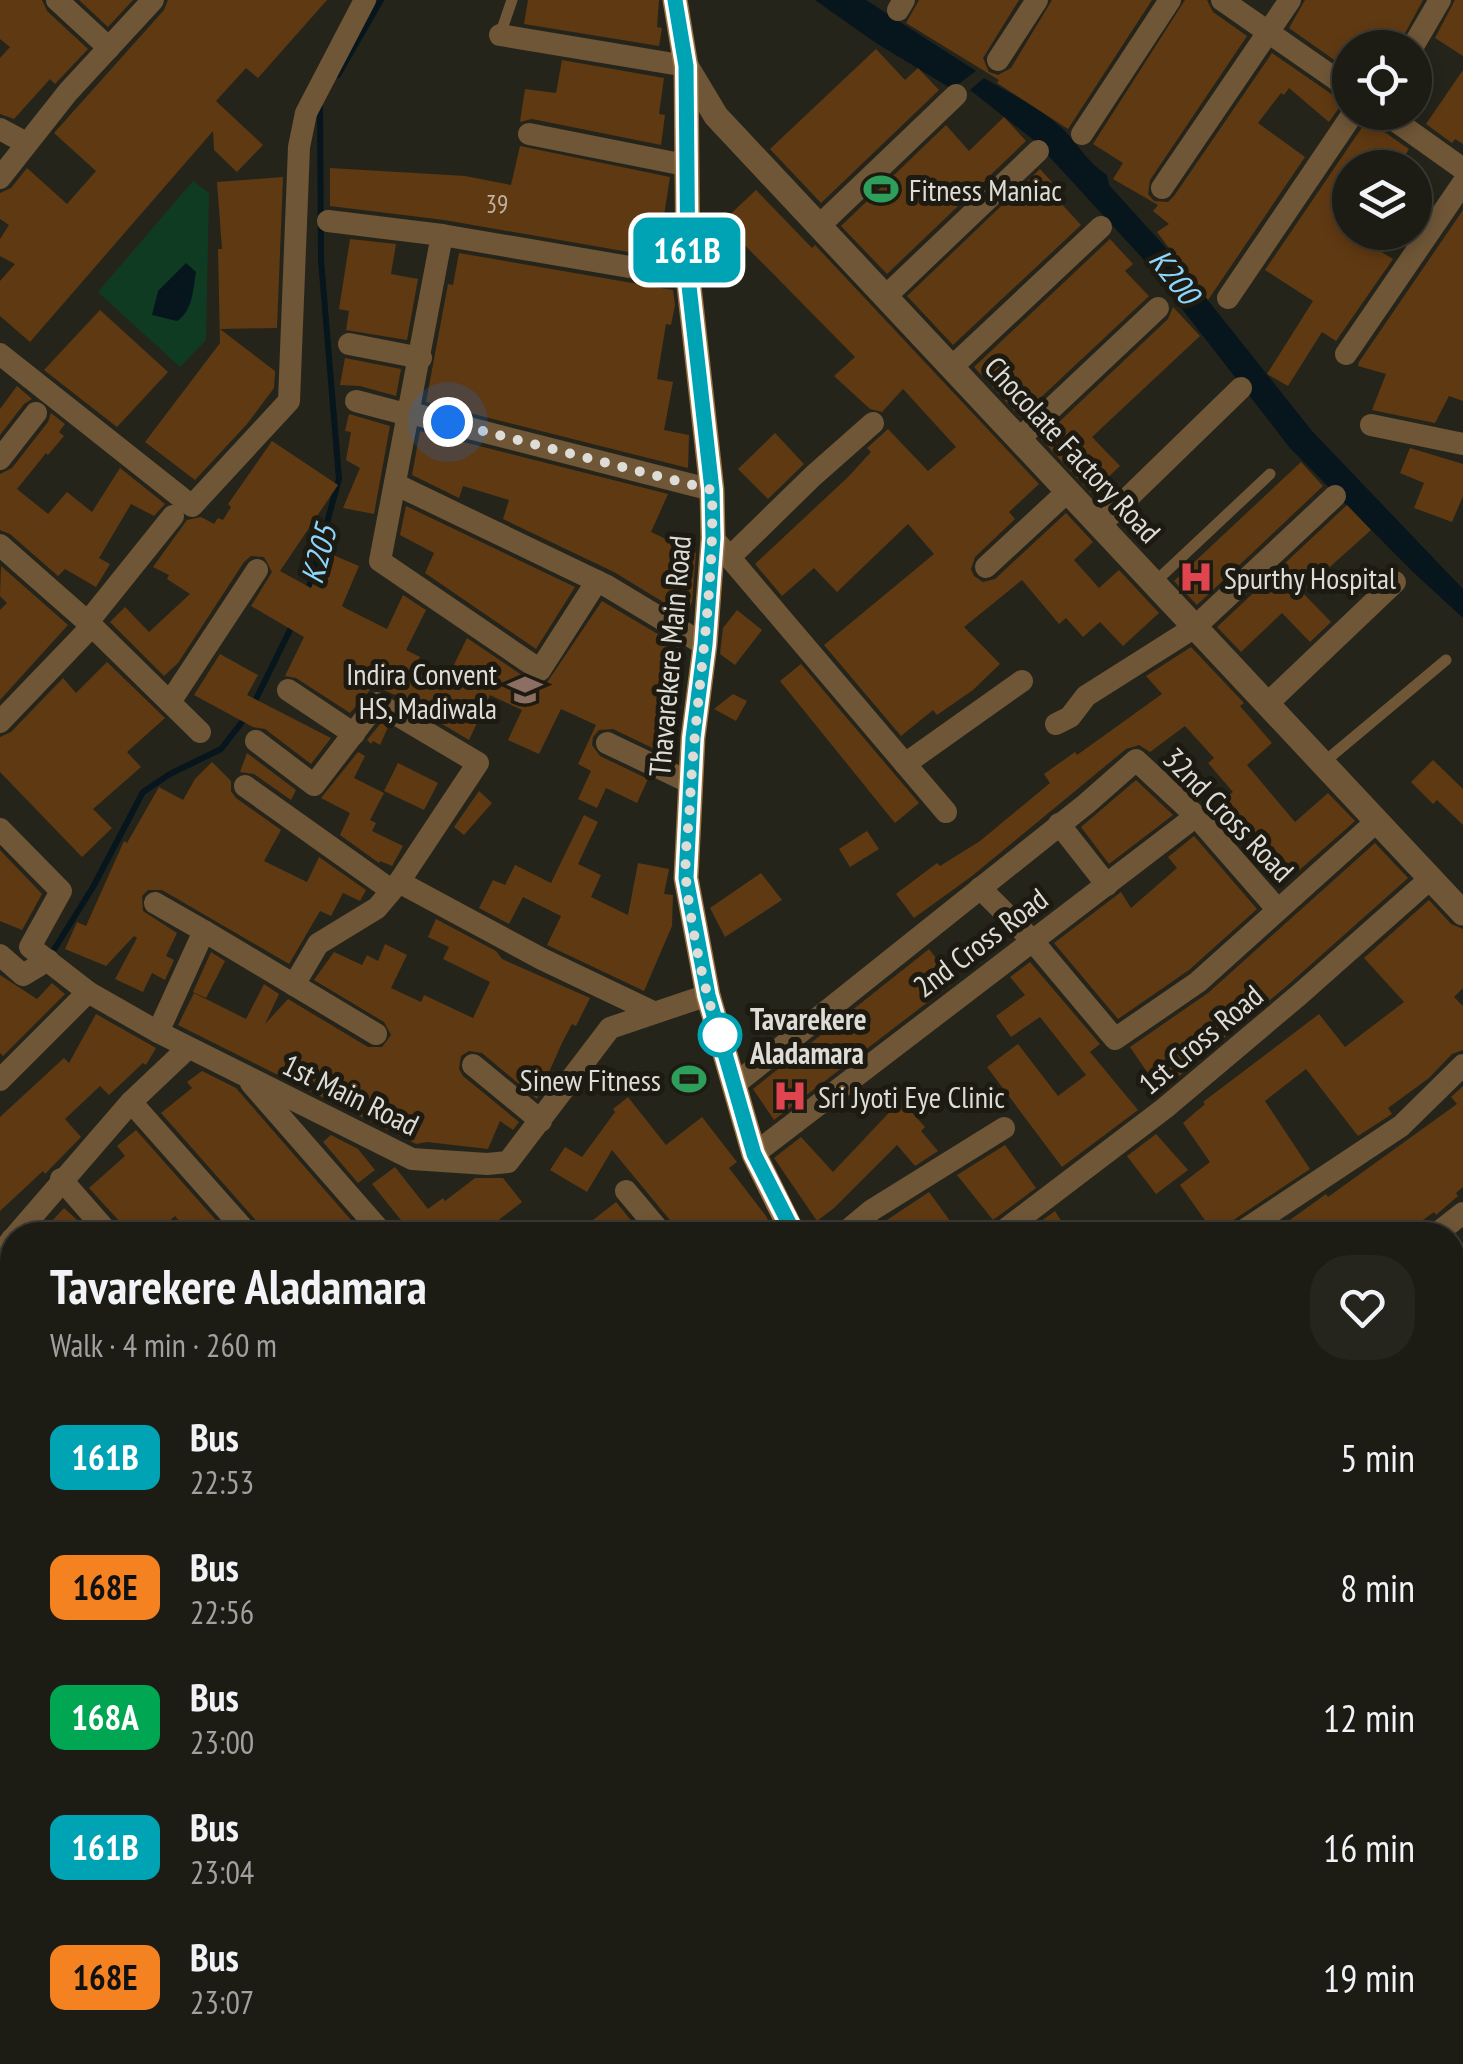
<!DOCTYPE html>
<html lang="en">
<head>
<meta charset="utf-8">
<style>
	body { margin:0; font-family:"PT Sans Narrow",sans-serif; background:#25241d; color:#f1f3f6; height:100vh; display:flex; flex-direction:column; font-size:38px; white-space:nowrap }
	* { box-sizing:border-box; margin:0 }
	p { font-size:32px; color:#a0a1a0 }
	.icon { flex:none; width:55px; height:55px; fill:none; stroke:currentColor; stroke-width:2; stroke-linecap:round; stroke-linejoin:round }
	.map { position:relative; flex:1; overflow:hidden }
	.panel { position:absolute; left:0px; top:1222px; width:1465px; height:842px; display:flex; flex-direction:column; background:#1c1b14; border-radius:40px 40px 0 0; box-shadow:0 5px 15px #0003,0 0 0 2px #3a3934 }
	.panel>* { flex:none }
	.badge { padding:0 20px; border-radius:15px; font-size:35px; line-height:65px }
	.controls { position:absolute; left:1332px; top:30px; display:grid; gap:20px }
	.controls a { display:grid; place-items:center; width:100px; height:100px; border-radius:50%; background:#1c1b14; box-shadow:0 5px 15px #0003,0 0 0 2px #3a3934; font-size:50px }
	.you { position:absolute; width:50px; height:50px; margin:-25px; border:8px solid #fff; border-radius:50%; background:#1a73e8; box-shadow:0 0 0 15px #1a73e833 }
	.map>.badge { position:absolute; translate:-50% -50%; box-shadow:0 0 0 5px #fff }
	.round { display:grid; place-items:center; flex:none; width:105px; height:105px; border-radius:40px; background:#25241d }
	.head { display:flex; align-items:center; justify-content:space-between; height:170px; padding:0 50px }
	h1 { font-size:48px; font-weight:700; line-height:75px }
	ul { padding:0; list-style:none }
	li { display:flex; align-items:center; gap:30px; height:130px; padding:0 50px }
	li div { flex:1 }
	li b { display:block; font-size:38px }
	li em { font-style:normal }
	li .badge { min-width:110px; font-weight:700; text-align:center }
	.map>svg:first-child { display:block }
	.green { fill:#0f3b23 }
	.water { fill:#07151d }
	.lines { fill:none; stroke-linecap:round; stroke-linejoin:round }
	.stream { stroke:#07151d; stroke-width:6 }
	.building { fill:#5f3912 }
	.service { stroke:#6f5637; stroke-width:11 }
	.minor { stroke:#6f5637; stroke-width:22 }
	.tertiary { stroke:#6f5637; stroke-width:25 }
	.secondary { stroke:#9a723f; stroke-width:25 }
	.line-casing { stroke:#fff; stroke-width:22 }
	.line { stroke:#00a3b4; stroke-width:15 }
	.walk { stroke:#dddcd6; stroke-width:10; stroke-dasharray:0 18 }
	.stop-dot { fill:#fff; stroke:#00a3b4; stroke-width:5 }
	.labels { text-anchor:middle; dominant-baseline:central; stroke-width:10; stroke-linejoin:round; paint-order:stroke }
	.number-label { font-size:25px; fill:#beb3a5 }
	.poi-label { font-size:30px; fill:#dddcd6; stroke:#1c1a11; text-anchor:start }
	.street-label { font-size:30px; fill:#dddcd6; stroke:#1c1a11 }
	.stop-label { font-size:30px; font-weight:bold; fill:#dddcd6; stroke:#1c1a11; text-anchor:start }
	.water-label { font-size:32px; font-style:italic; fill:#8cd6fe; stroke:#1c1a11 }
</style>
</head>
<body>
<div class="map">
<svg width="1463" height="2064" viewBox="0 0 1463 2064">
	<rect width="100%" height="100%" fill="#25241a"/>
	<!-- green -->
	<g class="green">
		<path d="M193 181 209 193 206 340 180 367 98 292Z"/>
		<path d="M12 1872V2052L84 2053 78 2064H17L0 2051V1894Z"/>
	</g>
	<!-- water -->
	<g class="water">
		<path d="M815 0H866L976 71 952 89 876 43Z"/>
		<path d="M984 78C1011 94 1041 108 1064 130 1079 146 1088 163 1107 175L1109 185 1167 249 1312 431 1463 589V618L1413 572 1290 448 1144 260 1035 141 970 90Z"/>
		<path d="M186 263 196 272C193 289 193 311 177 321L152 315 158 291Z"/>
	</g>
	<g class="lines">
		<!-- stream -->
		<g class="stream">
			<path d="M338 75 381 0"/>
			<path d="M307 595 339 479 321 260 320 107"/>
			<path d="M252 707 293 624"/>
			<path d="M50 956 93 887 143 792 170 774 221 749 245 718"/>
		</g>
	</g>
	<!-- building -->
	<g class="building">
		<path d="M0 0H42L47 11 88 49 55 84 50 79 14 119 0 114V58L10 47 0 39Z"/>
		<path d="M79 0H133L108 27Z"/>
		<path d="M168 0H327L258 78 246 68 216 101 263 145 237 172 214 150 213 131 30 342 0 316V281L15 264 0 256V239L9 225 0 219V193L11 188 27 168 67 204 96 171 54 133 164 10Z"/>
		<path d="M528 0H659L657 27 662 28 659 46 524 24Z"/>
		<path d="M919 0H1019L983 58 989 72 998 75 1011 68 1052 0H1152L1068 129 997 83 999 80 906 23Z"/>
		<path d="M1185 0H1207L1213 12 1247 36 1150 180 1148 194 1154 201 1168 202 1174 196 1272 53 1343 102 1329 122 1289 88 1284 95 1281 93 1258 123 1305 157 1208 300 1157 232 1169 224 1153 211 1158 205 1113 179 1123 163 1093 144Z"/>
		<path d="M1305 0H1423L1397 48H1350V71L1289 28Z"/>
		<path d="M1455 0H1463V56L1435 38Z"/>
		<path d="M876 49 905 80 918 68 939 90 821 203 770 149Z"/>
		<path d="M562 60 664 78 659 114 665 115 661 145 532 119 520 122 525 89 556 93Z"/>
		<path d="M1463 70V144L1455 139 1452 143 1426 124Z"/>
		<path d="M1004 117 1026 141 887 274 841 226 946 125 969 151Z"/>
		<path d="M1367 120 1409 149 1397 168H1350V233L1393 259 1336 341 1322 332 1288 386 1267 374 1313 301 1265 270Z"/>
		<path d="M520 146 670 177 663 222 671 223 669 259 444 220 330 206V168L465 176 511 185Z"/>
		<path d="M1040 169 1063 194 1057 199 1081 225 953 345 907 296Z"/>
		<path d="M283 177 277 328 220 329 275 371 274 388 247 424 195 480 145 442 220 343 218 249H222L217 182Z"/>
		<path d="M756 190 812 248 815 245 1039 484 1009 512 1015 519 975 557 971 569 974 576 983 582 995 579 1066 513 1093 542 1074 560 1099 588 1119 570 1159 613 1123 646 1100 622 1083 637 1066 618 1059 624 1022 580 964 627 1000 664 973 690 937 715 933 710 901 736 824 645 934 554 908 524 837 592 814 568 782 596 755 564 848 477 871 452 867 448 888 429 928 471 956 447 903 389 882 412 870 409 834 376 855 357 722 222Z"/>
		<path d="M1463 210V401L1449 396 1435 423 1372 410 1386 374 1358 366 1359 362Z"/>
		<path d="M350 239 396 244 391 274 418 279 407 340 346 330 349 311 339 309Z"/>
		<path d="M1110 239 1133 264 1125 271 1149 296 1020 417 974 367Z"/>
		<path d="M459 253 673 290 675 305 671 325 666 324 657 379 673 382 664 430 689 435 688 468 426 402 448 284 453 285Z"/>
		<path d="M1173 307 1200 336 1092 437 1120 466 1091 493 1041 439 1168 319Z"/>
		<path d="M100 310 168 372 117 427 44 370Z"/>
		<path d="M345 358 401 369 396 396 360 386 340 385Z"/>
		<path d="M17 386 32 399 24 404 0 435V409Z"/>
		<path d="M51 413 65 424 59 432 64 436 48 455 46 453 17 489 48 514 67 492 92 512 120 468 165 504 154 516 131 504 99 558 110 564 96 587 65 569 58 576 10 534 0 530V474L12 468 48 422Z"/>
		<path d="M349 414 390 426 374 514 343 508 360 468 346 460 351 432 345 431Z"/>
		<path d="M420 431 668 494 651 532 696 553 692 602 686 616 614 572 503 519 509 500 463 486 459 498 412 475Z"/>
		<path d="M775 433 804 464 768 499 738 469Z"/>
		<path d="M272 441 338 485 280 571 311 588 326 552 359 566 342 606 347 609 387 629 403 595 426 610 406 650 420 657 414 671 444 685 467 638 532 682 546 684 602 601 683 649 662 700 679 708 671 726 677 729 665 754 613 729 599 730 593 737 592 745 600 756 648 779 637 803 606 788 597 808 578 799 591 771 578 764 596 725 561 709 539 754 508 740 522 710 490 695 469 740 437 721 440 715 384 690H370L350 713 296 678 285 676 304 637 251 606 272 572 264 557 251 556 244 562 178 663 164 676 110 622 125 607 149 632 190 594 167 579 169 575 153 567 187 520 201 517 214 524 218 518 223 520 231 507 228 504Z"/>
		<path d="M1410 448 1463 464V496L1452 522 1414 508 1424 483 1400 473Z"/>
		<path d="M1301 462 1323 486 1197 605 1174 581Z"/>
		<path d="M1347 505 1371 530 1302 592 1331 622 1310 642 1282 613 1241 652 1217 627Z"/>
		<path d="M406 506 575 587 536 649 425 573 434 553 400 535Z"/>
		<path d="M1 566 68 625 0 700V610L7 603 0 596Z"/>
		<path d="M737 610 762 630 735 665 720 654 723 628Z"/>
		<path d="M1191 647 1244 703 1240 706 1272 743 1247 765 1295 822 1328 793 1355 821 1296 873 1275 850 1258 864 1211 810 1233 792 1208 763 1214 758 1185 726 1150 752 1139 745 1126 749 972 876 914 918 896 894 937 863 940 866 980 841 1050 783 1044 774 1075 752 1077 755 1162 694 1146 676Z"/>
		<path d="M220 654 258 675 247 695 331 738 311 764 265 729 253 727 194 695Z"/>
		<path d="M107 662 165 718 127 752 141 767 93 809 112 828 82 857 0 772V737L11 732 63 678 76 693Z"/>
		<path d="M801 664 919 803 895 823 780 681Z"/>
		<path d="M733 694 747 701 736 721 714 709Z"/>
		<path d="M381 723 388 727 380 745 373 741 371 744 367 740Z"/>
		<path d="M358 752 365 756 354 778 384 793 370 820 376 823 372 831 403 846 392 866 380 861 379 863 340 835 350 813 321 798Z"/>
		<path d="M247 753 296 790 291 800 254 774 240 772Z"/>
		<path d="M1433 760 1463 789V825L1437 800 1433 804 1411 782Z"/>
		<path d="M212 762 231 781V791L236 798 281 830 264 861 307 882 319 857 366 890 360 901 343 893 331 916 320 911 289 964 162 890H148L142 896 143 911 177 933 166 956 174 960 165 980 152 973 143 992 115 979 137 938 134 936 106 966 65 949 77 922 86 926 124 841 127 843 159 787 183 800 195 779Z"/>
		<path d="M398 763 438 783 424 810 384 791Z"/>
		<path d="M1136 780 1173 815 1109 864 1081 827Z"/>
		<path d="M479 791 492 803 464 835 454 827Z"/>
		<path d="M584 815 598 822 578 864 601 875 591 897 628 915 638 863 669 869 664 894 673 895 672 926 644 991 547 945 561 916 523 897 509 924 479 908 493 880 505 885 515 865 551 883Z"/>
		<path d="M867 831 879 849 850 867 839 849Z"/>
		<path d="M1194 836 1257 909 1189 970 1118 1019 1054 943 1121 892 1131 908 1177 868 1168 857Z"/>
		<path d="M1375 843 1408 878 1289 984 1232 1032 1190 1062 1193 1065 1160 1091 1130 1047 1208 993Z"/>
		<path d="M0 850 42 894 22 930 0 921Z"/>
		<path d="M761 873 782 900 725 937 710 908Z"/>
		<path d="M1429 900 1451 924 1463 929V988L1454 997 1463 1006V1050L1452 1054 1429 1078 1388 1108 1392 1114 1358 1136 1306 1069 1265 1101 1310 1169 1214 1233 1180 1185 1210 1162 1183 1123 1205 1104 1203 1102 1319 1014 1345 1047 1404 1002 1364 958Z"/>
		<path d="M436 919 496 951 502 959 590 998 576 1026 572 1024 562 1043 537 1099 482 1053 469 1051 461 1056 459 1069 463 1076 519 1122 513 1130 500 1121 488 1149 427 1142 416 1144 178 1025 194 993 246 1019 264 984 279 994 265 1024 288 999 368 1047H382L391 1035 384 1022 314 980 334 952 362 965 367 955 378 961 385 944 407 955 391 988 421 1002 424 995 473 1018 490 982 443 959 449 947 428 937Z"/>
		<path d="M929 949 954 982 774 1120 753 1089Z"/>
		<path d="M211 952 225 961 206 998 193 992Z"/>
		<path d="M1030 962 1100 1044 1090 1052 1138 1110 1062 1167 987 1067 1018 1044 1058 1096 1086 1075 1040 1017 1011 1037 996 1016 1025 995 1010 977Z"/>
		<path d="M0 975 37 999 52 983 65 994 3 1056 0 1053Z"/>
		<path d="M96 1014 156 1048 146 1065 143 1063 109 1095 100 1086 65 1119 81 1137 45 1174 43 1171 0 1211V1117L64 1058 69 1063Z"/>
		<path d="M202 1071 236 1088 364 1235H264L260 1225 161 1113 192 1088 187 1082Z"/>
		<path d="M1463 1086V1187L1456 1193 1458 1196 1436 1215 1434 1212 1402 1235H1269L1326 1194 1328 1197 1457 1104 1451 1097Z"/>
		<path d="M628 1097 666 1145 702 1117 737 1162 729 1168 766 1216 776 1235H741L748 1230 744 1225 730 1235H678L674 1225 612 1150 587 1192 550 1170 565 1147 582 1157 615 1112 613 1109Z"/>
		<path d="M901 1100 925 1127 921 1131 938 1151 915 1166 897 1145 834 1208 817 1221 774 1158 801 1137 833 1172Z"/>
		<path d="M136 1130 229 1235H191L175 1216 154 1235H132L89 1188 125 1156 117 1146Z"/>
		<path d="M1156 1134 1188 1170 1156 1194 1127 1156Z"/>
		<path d="M331 1135 358 1149 375 1170 358 1183 323 1142Z"/>
		<path d="M1005 1145 1036 1188 993 1220 957 1175Z"/>
		<path d="M395 1167 428 1209 443 1198 445 1201 475 1178H503L522 1202 479 1235H413L372 1184Z"/>
		<path d="M929 1192 953 1225 939 1235 866 1234Z"/>
		<path d="M616 1202 643 1235H574Z"/>
		<path d="M64 1208 75 1218 90 1235H39Z"/>
		<path d="M1055 1211 1070 1235H1038L1033 1227Z"/>
	</g>
	<g class="lines">
		<!-- service -->
		<g class="service">
			<path d="M500 35 512 0"/>
			<path d="M1154 583 1270 474"/>
			<path d="M1323 763 1446 660"/>
		</g>
		<!-- minor -->
		<g class="minor">
			<path d="M57 0 109 48"/>
			<path d="M1222 0 1350 89"/>
			<path d="M898 10 904 0"/>
			<path d="M500 35 686 66"/>
			<path d="M1412 48 1440 0"/>
			<path d="M998 60 1037 0"/>
			<path d="M1383 112 1463 169"/>
			<path d="M0 129 26 143"/>
			<path d="M529 134 685 165"/>
			<path d="M1082 134 1170 0"/>
			<path d="M0 178 68 92 153 0"/>
			<path d="M1162 188 1290 0"/>
			<path d="M328 221 442 235 688 277"/>
			<path d="M819 226 956 95"/>
			<path d="M442 235 380 561 540 670 597 581"/>
			<path d="M886 296 1038 151"/>
			<path d="M1228 298 1354 112"/>
			<path d="M349 344 421 358"/>
			<path d="M0 354 192 506 289 401 299 147 306 113 365 0"/>
			<path d="M1346 354 1463 183"/>
			<path d="M952 367 1101 227"/>
			<path d="M356 401 409 415"/>
			<path d="M410 413 712 490"/>
			<path d="M1371 425 1463 444"/>
			<path d="M1019 439 1158 308"/>
			<path d="M0 459 36 413"/>
			<path d="M395 484 607 586 705 645"/>
			<path d="M1100 525 1241 388"/>
			<path d="M713 538 946 812"/>
			<path d="M0 545 92 626"/>
			<path d="M730 557 813 476 873 423"/>
			<path d="M986 567 1068 491"/>
			<path d="M87 623 173 516"/>
			<path d="M288 690 354 734"/>
			<path d="M170 702 257 570"/>
			<path d="M1267 704 1395 582"/>
			<path d="M0 722 92 626 200 732"/>
			<path d="M1056 724 1070 717 1086 696 1195 627 1335 496"/>
			<path d="M256 741 314 785 377 703 478 763 399 882 377 908 318 944 294 985"/>
			<path d="M607 743 691 783"/>
			<path d="M905 764 1022 681"/>
			<path d="M245 786 391 890"/>
			<path d="M1059 824 1107 885"/>
			<path d="M0 829 61 891 30 947 88 992 158 1032 412 1159 487 1164 508 1162 610 1028 708 995"/>
			<path d="M399 882 542 959 653 1012"/>
			<path d="M980 888 1031 939 1115 1039 1198 982 1377 821"/>
			<path d="M155 903 204 931"/>
			<path d="M0 955 23 975 48 960"/>
			<path d="M158 1032 204 931 376 1034"/>
			<path d="M473 1065 541 1121"/>
			<path d="M0 1080 88 992"/>
			<path d="M251 1083 384 1235"/>
			<path d="M734 1085 1086 804 1136 760 1196 816 1278 910"/>
			<path d="M131 1102 249 1235"/>
			<path d="M754 1154 1196 816"/>
			<path d="M61 1179 110 1235"/>
			<path d="M626 1191 663 1235"/>
			<path d="M16 1235 131 1102 188 1048"/>
			<path d="M842 1235 872 1210 1004 1128"/>
			<path d="M998 1235 1165 1108 1299 995 1431 878"/>
			<path d="M1237 1235 1401 1126 1463 1065"/>
			<path d="M1435 1235 1463 1213"/>
			<path d="M0 1256 12 1239"/>
			<path d="M1452 1337 1463 1351"/>
			<path d="M1452 1400 1463 1392"/>
			<path d="M0 1501 12 1481"/>
			<path d="M1452 1510 1461 1521"/>
			<path d="M1452 1594 1463 1585"/>
			<path d="M0 1612 12 1619"/>
			<path d="M1452 1680 1463 1672"/>
			<path d="M0 1770 12 1777"/>
			<path d="M1452 1791 1463 1803"/>
			<path d="M0 1861 12 1838"/>
			<path d="M1452 1891 1463 1903"/>
			<path d="M1452 2034 1463 2047"/>
			<path d="M471 2052 484 2064"/>
			<path d="M1140 2052 1151 2064"/>
			<path d="M1336 2052 1345 2064"/>
			<path d="M332 2064 339 2052"/>
			<path d="M605 2064 607 2061"/>
		</g>
		<!-- tertiary -->
		<g class="tertiary">
			<path d="M686 66 716 116 1463 913"/>
			<path d="M763 2052 784 2064"/>
			<path d="M802 2052 823 2064"/>
			<path d="M958 2052 967 2064"/>
		</g>
		<!-- secondary -->
		<g class="secondary">
			<path d="M675 0 686 66 688 277 712 490 713 538 705 645 693 738 686 878 708 995 754 1154 794 1235"/>
			<path d="M1452 1854 1463 1845"/>
			<path d="M115 2064 121 2052"/>
			<path d="M1221 2064 1231 2052"/>
		</g>
	</g>
	<g class="lines">
		<!-- line casing -->
		<g class="line-casing">
			<path id="line" d="M675 0 686 66 688 277 712 490 713 538 705 645 693 738 686 878 708 995 754 1154 795 1235"/>
		</g>
		<!-- line -->
		<use href="#line" class="line"/>
		<!-- walk -->
		<path class="walk" d="M448 422 712 490C715 595 695 698 690 802 689 827 684 854 686 879 690 922 705 996 720 1035"/>
	</g>
	<!-- icons -->
	<defs>
		<g id="stadium-bare" transform="scale(2.7)"><path d="M0-5a6.5 5 0 1 0 0 10a6.5 5 0 1 0 0-10ZM-3.5-1.8h7v3.6h-7Z" fill="#2e9e5b" stroke="#1c1a11" stroke-width="2.5" paint-order="stroke"/></g>
		<g id="hospital-bare" transform="scale(2.7)"><path d="M-5-5h3v3.5h4V-5h3V5h-3V1.5h-4V5h-3Z" fill="#e0444e" stroke="#1c1a11" stroke-width="2.5" paint-order="stroke"/></g>
		<g id="school-bare" transform="scale(2.7)"><path d="M0-5L7-2L0 1L-7-2ZM-4 1L0 2.5L4 1V4Q0 6-4 4Z" fill="#8d6e63" stroke="#1c1a11" stroke-width="2.5" paint-order="stroke"/></g>
	</defs>
	<g fill-rule="evenodd">
		<use href="#stadium-bare" x="881" y="189"/>
		<use href="#hospital-bare" x="1196" y="577"/>
		<use href="#school-bare" x="525" y="690"/>
		<use href="#stadium-bare" x="689" y="1079"/>
		<use href="#hospital-bare" x="790" y="1096"/>
	</g>
	<!-- markers -->
	<circle class="stop-dot" cx="720" cy="1035" r="20"/>
	<g class="labels">
		<!-- number labels -->
		<g class="number-label">
			<text x="497" y="204">39</text>
		</g>
		<!-- poi labels -->
		<g class="poi-label">
			<text x="909" y="189">Fitness Maniac</text>
			<text x="1224" y="577">Spurthy Hospital</text>
			<text x="497" y="673" text-anchor="end">Indira Convent<tspan x="497" dy="34">HS, Madiwala</tspan></text>
			<text x="661" y="1079" text-anchor="end">Sinew Fitness</text>
			<text x="818" y="1096">Sri Jyoti Eye Clinic</text>
		</g>
		<!-- street labels -->
		<g class="street-label">
			<text transform="translate(1073 449) rotate(47)">Chocolate Factory Road</text>
			<text transform="translate(669 656) rotate(-85)">Thavarekere Main Road</text>
			<text transform="translate(1229 814) rotate(46)">32nd Cross Road</text>
			<text transform="translate(980 942) rotate(-37)">2nd Cross Road</text>
			<text transform="translate(1200 1039) rotate(-40)">1st Cross Road</text>
			<text transform="translate(351 1094) rotate(26)">1st Main Road</text>
		</g>
		<!-- stop labels -->
		<g class="stop-label">
			<text x="750" y="1018">Tavarekere<tspan x="750" dy="34">Aladamara</tspan></text>
		</g>
		<!-- water labels -->
		<g class="water-label">
			<text transform="translate(1175 276) rotate(52)">K200</text>
			<text transform="translate(318 554) rotate(-75)">K205</text>
		</g>
	</g>
</svg>
<div class="controls">
<a><svg class="icon" aria-label="locate" viewBox="0 0 24 24"><circle cx="12" cy="12" r="6"/><path d="M12 2v4M12 18v4M2 12h4M18 12h4"/></svg></a>
<a><svg class="icon" aria-label="layers" viewBox="0 0 24 24"><path d="M12 4l9 5-9 5-9-5zM3 14l9 5 9-5"/></svg></a>
</div>
<div class="you" style="left:448px;top:422px"></div>
<b class="badge" style="left:687px;top:250px;background:#00a3b4;color:#fff">161B</b>
<section class="panel">
<div class="head"><div><h1>Tavarekere Aladamara</h1><p>Walk · 4 min · 260 m</p></div><a class="round"><svg class="icon" aria-label="heart" viewBox="0 0 24 24"><path d="M12 20l-8-8c-3-5 5-10 8-4 3-6 11-1 8 4z"/></svg></a></div>
<ul>
<li><span class="badge" style="background:#00a3b4;color:#fff">161B</span><div><b>Bus</b><p>22:53</p></div><em>5 min</em></li>
<li><span class="badge" style="background:#f58220;color:#111">168E</span><div><b>Bus</b><p>22:56</p></div><em>8 min</em></li>
<li><span class="badge" style="background:#00a651;color:#fff">168A</span><div><b>Bus</b><p>23:00</p></div><em>12 min</em></li>
<li><span class="badge" style="background:#00a3b4;color:#fff">161B</span><div><b>Bus</b><p>23:04</p></div><em>16 min</em></li>
<li><span class="badge" style="background:#f58220;color:#111">168E</span><div><b>Bus</b><p>23:07</p></div><em>19 min</em></li>
</ul>
</section>
</div>
</body>
</html>
